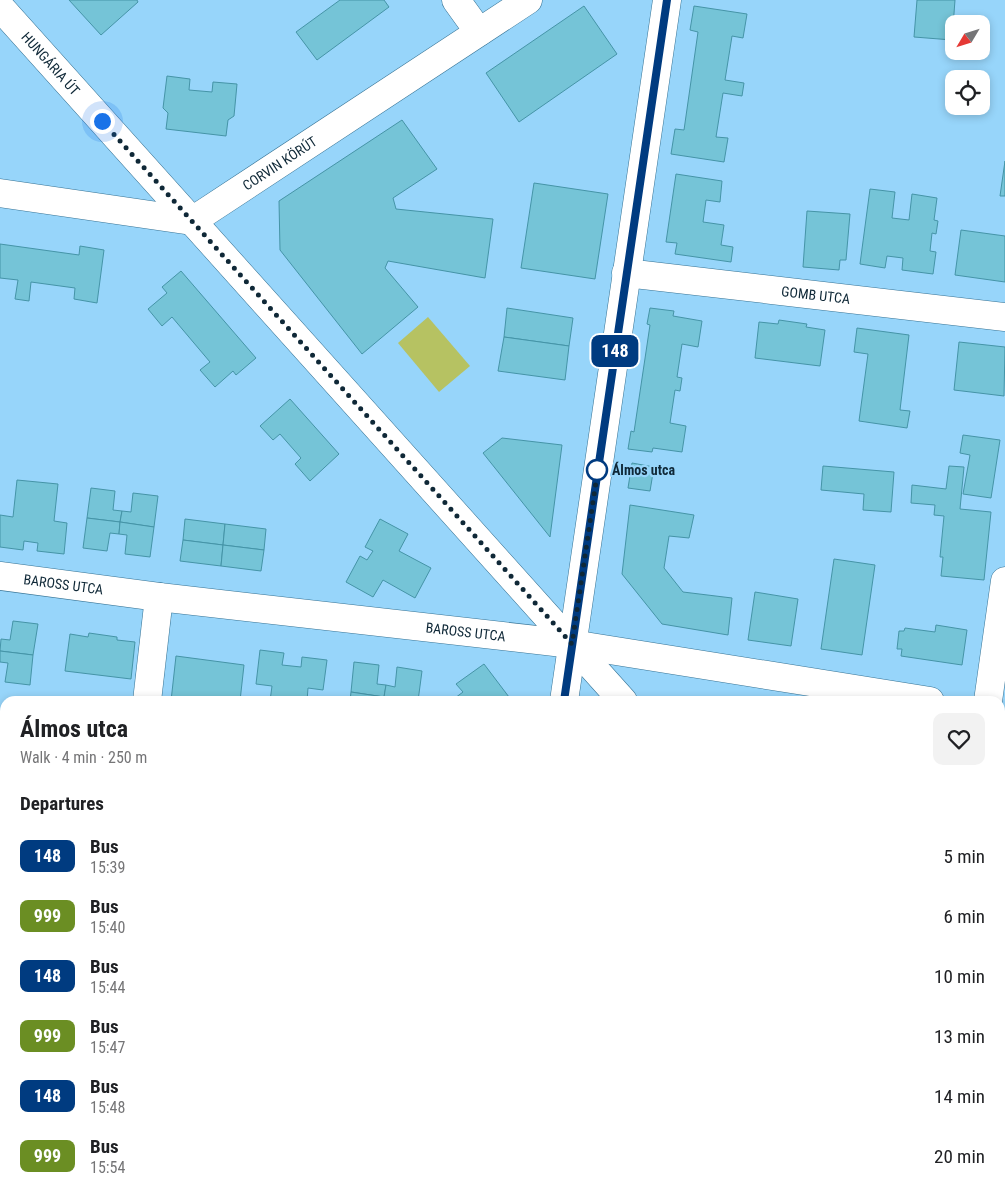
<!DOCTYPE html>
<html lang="en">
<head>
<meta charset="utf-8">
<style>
	body { margin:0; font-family:"Roboto Condensed",sans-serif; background:#f2f2f2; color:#202124; height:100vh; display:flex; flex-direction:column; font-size:19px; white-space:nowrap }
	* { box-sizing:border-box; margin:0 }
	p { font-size:16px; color:#757577 }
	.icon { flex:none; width:28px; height:28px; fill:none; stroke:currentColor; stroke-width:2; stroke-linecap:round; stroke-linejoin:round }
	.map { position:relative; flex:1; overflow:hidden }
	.drawer { position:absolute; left:0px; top:696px; width:1005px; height:501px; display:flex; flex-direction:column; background:#fff; border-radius:15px 15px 0 0; box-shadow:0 2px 8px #0003 }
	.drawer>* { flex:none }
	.badge { padding:0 10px; border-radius:8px; font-size:18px; line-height:32px }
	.needle { width:32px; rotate:232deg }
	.controls { position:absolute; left:945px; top:15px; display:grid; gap:10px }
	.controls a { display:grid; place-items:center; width:45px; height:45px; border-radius:10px; background:#fff; box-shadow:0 2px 8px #0003; font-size:25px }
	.you { position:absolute; width:25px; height:25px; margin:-12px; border:4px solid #fff; border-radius:50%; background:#1a73e8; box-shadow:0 0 0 8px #1a73e833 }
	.map>.badge { position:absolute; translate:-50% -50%; box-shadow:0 0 0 2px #fff }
	h2 { padding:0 20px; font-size:19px; line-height:45px }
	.round { display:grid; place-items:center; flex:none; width:52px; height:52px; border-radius:10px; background:#f2f2f2 }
	.overview { display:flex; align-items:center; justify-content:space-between; height:85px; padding:0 20px }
	h1 { font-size:24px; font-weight:700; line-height:38px }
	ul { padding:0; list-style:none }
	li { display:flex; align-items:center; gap:15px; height:60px; padding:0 20px }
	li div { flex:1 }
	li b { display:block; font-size:19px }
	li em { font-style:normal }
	li .badge { min-width:55px; font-weight:700; text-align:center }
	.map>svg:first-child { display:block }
	.green { fill:#b6c262 }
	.building { fill:#75c4d7; stroke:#4594a7 }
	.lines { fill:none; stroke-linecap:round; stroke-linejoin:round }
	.minor-casing { stroke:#367395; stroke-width:29 }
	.minor { stroke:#fff; stroke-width:28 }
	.line-casing { stroke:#fff; stroke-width:11 }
	.line { stroke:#003b80; stroke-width:8 }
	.walk { stroke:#0f2837; stroke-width:5; stroke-dasharray:0 9 }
	.stop-dot { fill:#fff; stroke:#003b80; stroke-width:2.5 }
	.labels { text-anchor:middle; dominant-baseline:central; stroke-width:4.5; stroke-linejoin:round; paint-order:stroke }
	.street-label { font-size:14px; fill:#0f2837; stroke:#97d5fa }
	.stop-label { font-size:14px; font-weight:bold; fill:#0f2837; stroke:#97d5fa; text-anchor:start }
</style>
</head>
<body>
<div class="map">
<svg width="1005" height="1197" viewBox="0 0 1005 1197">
	<rect width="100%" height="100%" fill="#97d5fa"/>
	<!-- green -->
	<path class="green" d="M428 317 470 366 439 392 398 343Z"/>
	<!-- building -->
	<g class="building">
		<path d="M69 0H137L138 2 101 35Z"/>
		<path d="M340 0H384L389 7 317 60 296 32Z"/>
		<path d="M917 0H955L952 40 914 37Z"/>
		<path d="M584 6 617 54 519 122 486 73Z"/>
		<path d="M694 6 747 14 743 38 732 36 725 80 744 83 742 96 723 93 716 137 728 138 724 162 671 154 675 129 684 130 698 32 690 30Z"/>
		<path d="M167 76 190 79 189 90 212 92 213 82 237 84 234 116 228 120 226 136 166 129 168 113 163 108Z"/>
		<path d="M402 120 437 169 393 198 396 209 493 219 485 278 388 261 385 268 418 307 362 354 280 250 279 201Z"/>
		<path d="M1005 161V196H1000Z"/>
		<path d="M676 174 722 181 720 202 706 200 703 222 724 225 721 245 733 247 731 262 675 254 677 243 666 242Z"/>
		<path d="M534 183 608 194 595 279 521 268Z"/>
		<path d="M870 189 895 192 892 218 909 220 912 194 937 198 934 220 938 221 936 234 932 233 930 251 936 252 933 274 902 270 903 258 887 256 885 268 860 264Z"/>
		<path d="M807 211 850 214 846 260H840L839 270 803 267Z"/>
		<path d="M961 230 1005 236V282L955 275Z"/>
		<path d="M0 244 79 255 80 246 104 250 97 303 74 299 75 288 31 282 29 301 15 299 18 280 0 278Z"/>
		<path d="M181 271 256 358 236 375 233 371 215 387 200 370 210 362 172 317 162 326 148 309 167 293 162 287Z"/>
		<path d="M507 308 573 318 569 346 504 337Z"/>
		<path d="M650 308 674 311 673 316 702 321 698 347 682 344 677 377 682 378 680 391 675 390 670 423 686 426 682 452 653 448 652 452 628 449 631 431 634 432 650 325 647 324Z"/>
		<path d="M779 320 807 324 806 327 825 330 820 366 755 358 759 322 778 324Z"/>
		<path d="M857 328 909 335 900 410 910 411 907 428 859 421 868 354 854 352Z"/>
		<path d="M504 337 569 346 565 380 498 371Z"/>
		<path d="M959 342 1005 347 1004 396 954 390Z"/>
		<path d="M290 399 339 454 310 481 295 464 301 458 280 434 273 440 260 426Z"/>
		<path d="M963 435 1000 440 991 498 963 494 970 455 960 453Z"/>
		<path d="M502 438 562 445 550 537 483 453Z"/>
		<path d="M632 463 654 467 650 491 628 488Z"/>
		<path d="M823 466 894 472 891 512 863 510 864 494 821 490Z"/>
		<path d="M949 466 964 467 960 509 991 512 984 580 941 576 943 557H940L944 516 934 515 935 505 911 503 912 485 946 489Z"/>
		<path d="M17 480 58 484 54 521 67 523 64 554 37 551 38 543 24 541 23 550 0 547V515L13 517Z"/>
		<path d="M91 488 115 491 113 510 122 511 120 522 87 518Z"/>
		<path d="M133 493 158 496 154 527 120 522 122 511 131 512Z"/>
		<path d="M630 505 694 515 689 538 669 536 664 568 683 592 732 598 728 635 662 624 622 574Z"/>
		<path d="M87 518 120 522 119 534 110 533 107 551 83 548Z"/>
		<path d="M185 519 225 524 223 545 183 540Z"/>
		<path d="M380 519 408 534 399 551 431 568 415 598 383 580 373 597 346 582 360 556 367 560 373 551 365 547Z"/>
		<path d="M120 522 154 527 150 557 125 554 127 535 119 534Z"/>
		<path d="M225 524 266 529 264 550 223 545Z"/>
		<path d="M183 540 223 545 221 566 180 561Z"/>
		<path d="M223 545 264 550 261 571 221 566Z"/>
		<path d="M834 559 875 565 862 655 821 649Z"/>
		<path d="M755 592 798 599 791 646 748 640Z"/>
		<path d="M13 621 38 624 33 655 0 651 1 639 10 640Z"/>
		<path d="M936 625 967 630 962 665 901 656 902 649H897L899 631H904L905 628 935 632Z"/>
		<path d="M89 633 117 637V640L135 642 131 679 65 671 70 634 88 637Z"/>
		<path d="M260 650 284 653 282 665 301 667 302 657 327 660 323 690 308 688 307 701H270L272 686 256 684Z"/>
		<path d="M0 651 33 655 30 685 5 682 8 663 0 662Z"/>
		<path d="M176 656 244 665 240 701H171Z"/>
		<path d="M354 662 379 665 377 684 386 685 384 697 351 692Z"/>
		<path d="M484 664 512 701H451L463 692 456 684Z"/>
		<path d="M397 667 422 671 418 701 384 697 386 685 395 687Z"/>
		<path d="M351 692 384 697V701H350Z"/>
		<path d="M384 697 418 701H384Z"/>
		<path d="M1002 743 1005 744V796L1000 794Z"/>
		<path d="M0 775 5 776V805L0 804Z"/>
		<path d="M1000 976 1005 982V1063L1000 1058Z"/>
		<path d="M25 1192H63L62 1197H24Z"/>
		<path d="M103 1192H152L151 1197H102Z"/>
		<path d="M281 1192H356L355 1197H281Z"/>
		<path d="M397 1192H425L440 1195V1197H396Z"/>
		<path d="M951 1192H995L990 1197H955Z"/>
	</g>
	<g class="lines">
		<!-- minor casing -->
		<g class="minor-casing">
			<g id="minor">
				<path d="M456 0 479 32"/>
				<path id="s1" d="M0 7 623 701"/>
				<path id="s2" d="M0 193 192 221 528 0"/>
				<path id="s3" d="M626 273 1005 317"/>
				<path id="s4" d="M0 576 159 597 572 644 930 701"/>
				<path d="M147 701 159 597"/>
				<path d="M564 701 667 0"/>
				<path d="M988 701 1005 581"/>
				<path d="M0 972H5"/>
				<path d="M1000 1093 1005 1094"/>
				<path d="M1000 1120 1005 1125"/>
				<path d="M84 1197V1192"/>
				<path d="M491 1197 492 1192"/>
			</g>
		</g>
		<!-- minor -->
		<use href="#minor" class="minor"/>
	</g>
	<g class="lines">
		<!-- line casing -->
		<g class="line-casing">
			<path id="line" d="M564 701 667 0"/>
		</g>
		<!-- line -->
		<use href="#line" class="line"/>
		<!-- walk -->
		<path class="walk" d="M102 121 572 644 598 468 597 470"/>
	</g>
	<!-- markers -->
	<circle class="stop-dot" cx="597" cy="470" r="10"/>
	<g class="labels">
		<!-- street labels -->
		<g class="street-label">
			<text stroke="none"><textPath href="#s1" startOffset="76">HUNGÁRIA ÚT</textPath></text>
			<text stroke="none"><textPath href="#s2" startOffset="299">CORVIN KÖRÚT</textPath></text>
			<text stroke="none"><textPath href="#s3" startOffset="191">GOMB UTCA</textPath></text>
			<text stroke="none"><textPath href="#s4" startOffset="64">BAROSS UTCA</textPath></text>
			<text stroke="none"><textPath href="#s4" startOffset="469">BAROSS UTCA</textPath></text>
		</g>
		<!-- stop labels -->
		<g class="stop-label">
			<text x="612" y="470">Álmos utca</text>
		</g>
	</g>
</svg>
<div class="controls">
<a><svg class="needle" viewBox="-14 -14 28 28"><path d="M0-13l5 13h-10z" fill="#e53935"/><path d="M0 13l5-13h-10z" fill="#757577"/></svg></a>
<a><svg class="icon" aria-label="locate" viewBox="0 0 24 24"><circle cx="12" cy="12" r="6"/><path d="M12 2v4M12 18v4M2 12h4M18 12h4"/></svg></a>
</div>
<div class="you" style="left:102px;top:121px"></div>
<b class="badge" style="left:615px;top:351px;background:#003b80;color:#fff">148</b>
<section class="drawer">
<div class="overview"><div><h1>Álmos utca</h1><p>Walk · 4 min · 250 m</p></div><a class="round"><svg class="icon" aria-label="heart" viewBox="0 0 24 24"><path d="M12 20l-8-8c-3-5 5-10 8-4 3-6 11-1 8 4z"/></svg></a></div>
<h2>Departures</h2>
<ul>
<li><span class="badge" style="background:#003b80;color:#fff">148</span><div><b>Bus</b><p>15:39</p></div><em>5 min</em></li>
<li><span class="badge" style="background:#6b8e23;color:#fff">999</span><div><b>Bus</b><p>15:40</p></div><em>6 min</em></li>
<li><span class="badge" style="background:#003b80;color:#fff">148</span><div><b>Bus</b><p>15:44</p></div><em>10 min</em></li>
<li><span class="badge" style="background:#6b8e23;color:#fff">999</span><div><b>Bus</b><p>15:47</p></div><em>13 min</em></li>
<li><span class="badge" style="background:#003b80;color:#fff">148</span><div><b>Bus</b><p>15:48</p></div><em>14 min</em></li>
<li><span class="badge" style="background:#6b8e23;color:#fff">999</span><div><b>Bus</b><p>15:54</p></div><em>20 min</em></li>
</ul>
</section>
</div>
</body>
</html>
